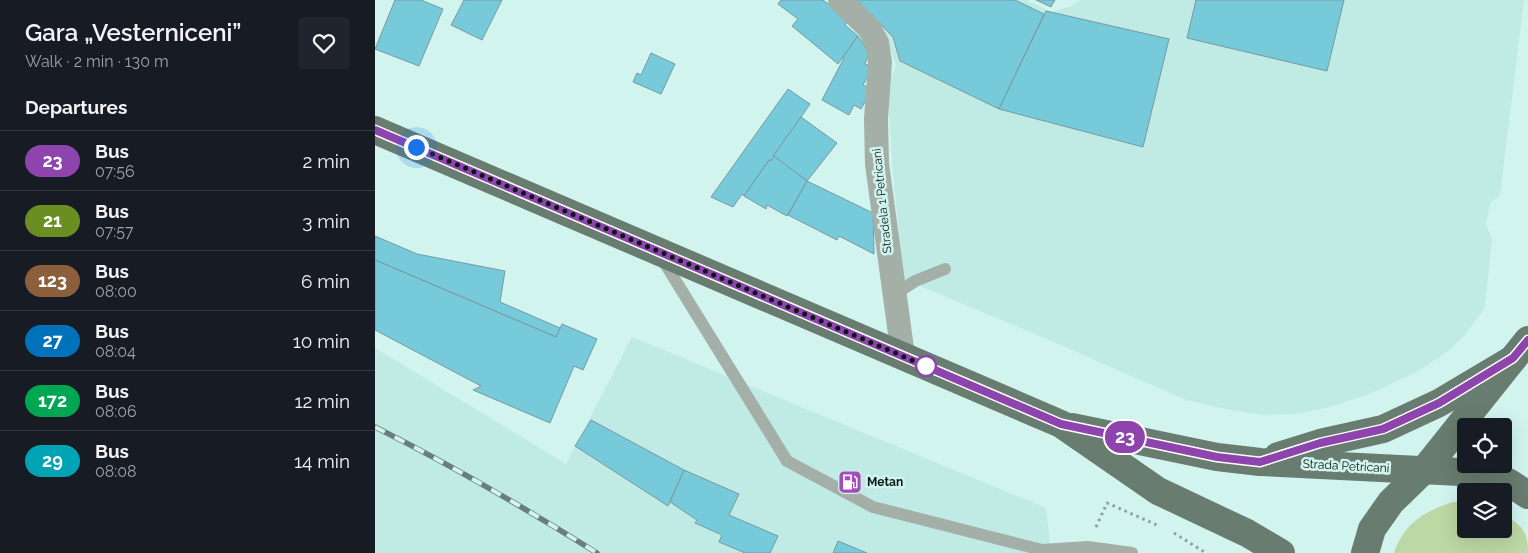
<!DOCTYPE html>
<html lang="en">
<head>
<meta charset="utf-8">
<style>
	body { margin:0; font-family:Raleway,sans-serif; background:#20242c; color:#f1f3f6; height:100vh; display:flex; flex-direction:column; font-size:19px; white-space:nowrap }
	* { box-sizing:border-box; margin:0 }
	p { font-size:16px; color:#9ea1a6 }
	.icon { flex:none; width:28px; height:28px; fill:none; stroke:currentColor; stroke-width:2; stroke-linecap:round; stroke-linejoin:round }
	.map { position:relative; flex:1; overflow:hidden }
	.side { display:flex; flex-direction:column; background:#171b24; width:375px }
	.side>* { flex:none }
	.badge { padding:0 10px; border-radius:16px; font-size:18px; line-height:32px }
	.fabs { position:absolute; left:1082px; top:418px; display:grid; gap:10px }
	.fabs a { display:grid; place-items:center; width:55px; height:55px; border-radius:5px; background:#171b24; box-shadow:0 5px 20px #0002; font-size:25px }
	.you { position:absolute; width:25px; height:25px; margin:-12px; border:4px solid #fff; border-radius:50%; background:#1a73e8; box-shadow:0 0 0 8px #1a73e833 }
	.map>.badge { position:absolute; translate:-50% -50%; box-shadow:0 0 0 2px #fff }
	h2 { padding:0 25px; font-size:19px; line-height:45px }
	.round { display:grid; place-items:center; flex:none; width:52px; height:52px; border-radius:5px; background:#20242c }
	.headline { display:flex; align-items:center; justify-content:space-between; height:85px; padding:0 25px }
	h1 { font-size:24px; font-weight:600; line-height:38px }
	ul { padding:0; list-style:none }
	li { display:flex; align-items:center; gap:15px; height:60px; padding:0 25px; border-top:1px solid #363941 }
	li div { flex:1 }
	li b { display:block; font-size:19px }
	li em { font-style:normal }
	li .badge { min-width:55px; font-weight:700; text-align:center }
	main { display:flex; flex:1; min-height:0 }
	.map>svg:first-child { display:block }
	.built { fill:#bfebe4 }
	.green { fill:#bcd8a4 }
	.building { fill:#77cada; stroke:#79999f }
	.lines { fill:none; stroke-linecap:round; stroke-linejoin:round }
	.path { stroke:#87a29e; stroke-width:3; stroke-dasharray:2.5 4; stroke-linecap:butt }
	.service { stroke:#a4afa8; stroke-width:12 }
	.minor { stroke:#a4afa8; stroke-width:24 }
	.primary { stroke:#687c6f; stroke-width:28 }
	.rail-casing { stroke:#687f7c; stroke-width:5.5 }
	.rail { stroke:#d2f4ef; stroke-width:4; stroke-dasharray:11; stroke-linecap:butt }
	.line-casing { stroke:#fff; stroke-width:11 }
	.line { stroke:#8e44ad; stroke-width:8 }
	.walk { stroke:#0a1715; stroke-width:5; stroke-dasharray:0 9 }
	.stop-dot { fill:#fff; stroke:#8e44ad; stroke-width:2.5 }
	.labels { text-anchor:middle; dominant-baseline:central; stroke-width:5; stroke-linejoin:round; paint-order:stroke }
	.street-label { font-size:12px; fill:#0a1715; stroke:#d2f4ef }
	.poi-label { font-size:12px; font-weight:bold; fill:#0a1715; stroke:#d2f4ef; text-anchor:start }
</style>
</head>
<body>
<main>
<section class="side">
<div class="headline"><div><h1>Gara „Vesterniceni”</h1><p>Walk · 2 min · 130 m</p></div><a class="round"><svg class="icon" aria-label="heart" viewBox="0 0 24 24"><path d="M12 20l-8-8c-3-5 5-10 8-4 3-6 11-1 8 4z"/></svg></a></div>
<h2>Departures</h2>
<ul>
<li><span class="badge" style="background:#8e44ad;color:#fff">23</span><div><b>Bus</b><p>07:56</p></div><em>2 min</em></li>
<li><span class="badge" style="background:#6b8e23;color:#fff">21</span><div><b>Bus</b><p>07:57</p></div><em>3 min</em></li>
<li><span class="badge" style="background:#8b5e3c;color:#fff">123</span><div><b>Bus</b><p>08:00</p></div><em>6 min</em></li>
<li><span class="badge" style="background:#0072bc;color:#fff">27</span><div><b>Bus</b><p>08:04</p></div><em>10 min</em></li>
<li><span class="badge" style="background:#00a651;color:#fff">172</span><div><b>Bus</b><p>08:06</p></div><em>12 min</em></li>
<li><span class="badge" style="background:#00a3b4;color:#fff">29</span><div><b>Bus</b><p>08:08</p></div><em>14 min</em></li>
</ul>
</section>
<div class="map">
<svg width="1153" height="553" viewBox="0 0 1153 553">
	<rect width="100%" height="100%" fill="#d2f4ef"/>
	<!-- built -->
	<g class="built">
		<path d="M476 0H651L676 12 696 6 705 0H1149L1125 195 1115 203 1111 224 1117 238 1110 307 1090 335 1072 352 1040 373 992 395 951 408 920 414 887 415 855 410 811 400 681 343 526 278 522 215 517 162 513 85 521 66 515 48 500 25Z"/>
		<path d="M257 337 671 508 676 553H0V348L191 464Z"/>
	</g>
	<!-- green -->
	<path class="green" d="M1078 502H1091V529H1129V513C1146 527 1153 529 1153 553H1019C1029 523 1050 511 1078 502Z"/>
	<!-- building -->
	<g class="building">
		<path d="M20 0H46L68 9 44 66 0 49Z"/>
		<path d="M89 0H127L107 40 76 25Z"/>
		<path d="M406 0H448L474 20 470 25 483 36 463 64 417 26 423 19 403 4Z"/>
		<path d="M482 0H640L669 14 624 109 525 61 518 37Z"/>
		<path d="M661 0H680L676 7Z"/>
		<path d="M821 0H969L952 71 812 38Z"/>
		<path d="M671 11 794 39 768 147 624 109Z"/>
		<path d="M483 36 494 53 490 64 498 67 488 85 495 88 496 91 486 109 479 105 474 115 447 100 469 58 468 57Z"/>
		<path d="M276 53 300 64 286 94 258 82 262 73 266 75Z"/>
		<path d="M413 89 435 104 396 161 394 160 369 196 367 194 358 207 336 197Z"/>
		<path d="M426 117 462 143 432 181 398 156Z"/>
		<path d="M399 156 432 181 412 216 392 205 391 209 369 196 394 160 396 161Z"/>
		<path d="M432 181 498 213 499 254 464 236 462 240 413 215Z"/>
		<path d="M0 236 42 254 130 271 125 302 185 328 181 337 0 260Z"/>
		<path d="M0 260 181 337 187 324 222 339 208 370 199 366 175 423 98 390 106 386 0 330Z"/>
		<path d="M216 420 309 470 293 506 200 446Z"/>
		<path d="M309 470 364 494 354 515 403 536 395 553H370L344 542 347 535 320 523 322 520 295 502Z"/>
		<path d="M463 541 492 553H458Z"/>
	</g>
	<g class="lines">
		<!-- path -->
		<g class="path">
			<path d="M721 527 732 503 782 525"/>
			<path d="M799 533 831 553"/>
		</g>
		<!-- service -->
		<g class="service">
			<path d="M286 257 412 461 498 507 667 550 713 547 757 553"/>
			<path d="M519 295 540 281 570 269"/>
		</g>
		<!-- minor -->
		<path class="minor" d="M465 0 494 28 502 43 505 62 501 119 502 164 528 356"/>
		<!-- primary -->
		<g class="primary">
			<path d="M0 130 686 424 783 491 872 533 906 553"/>
			<path d="M697 427 842 457 885 462 1105 473 1133 482 1153 495"/>
			<path d="M903 456 945 443 1008 429 1064 403 1138 359"/>
			<path d="M990 553 997 529 1016 502 1050 469 1153 340"/>
		</g>
		<!-- rail casing -->
		<g class="rail-casing">
			<path id="rail" d="M0 427C76 465 150 508 222 553"/>
		</g>
		<!-- rail -->
		<use href="#rail" class="rail"/>
	</g>
	<g class="lines">
		<!-- line casing -->
		<g class="line-casing">
			<path id="line" d="M0 130 686 424 842 457 885 462 945 443 1008 429 1064 403 1138 358 1153 340"/>
		</g>
		<!-- line -->
		<use href="#line" class="line"/>
		<!-- walk -->
		<path class="walk" d="M41 147 553 367 551 366"/>
	</g>
	<!-- icons -->
	<defs>
		<g id="fuel-square" transform="scale(1.25)"><rect x="-9" y="-9" width="18" height="18" rx="4" fill="#a24dbb" stroke="#d2f4ef"/><path d="M-5.5-6h7V0h2V4h1.3V-2.5L3-4.5l.8-.8L6-3V5H2.5V1h-1V6h-7ZM-4.2-4.7v3.2H.2V-4.7Z" fill="#fff"/></g>
	</defs>
	<g fill-rule="evenodd">
		<use href="#fuel-square" x="475" y="482"/>
	</g>
	<!-- markers -->
	<circle class="stop-dot" cx="551" cy="366" r="10"/>
	<g class="labels">
		<!-- street labels -->
		<g class="street-label">
			<text transform="translate(507 201) rotate(-96)">Stradela 1 Petricani</text>
			<text transform="translate(971 466) rotate(3)">Strada Petricani</text>
		</g>
		<!-- poi labels -->
		<g class="poi-label">
			<text x="492" y="482">Metan</text>
		</g>
	</g>
</svg>
<div class="fabs">
<a><svg class="icon" aria-label="locate" viewBox="0 0 24 24"><circle cx="12" cy="12" r="6"/><path d="M12 2v4M12 18v4M2 12h4M18 12h4"/></svg></a>
<a><svg class="icon" aria-label="layers" viewBox="0 0 24 24"><path d="M12 4l9 5-9 5-9-5zM3 14l9 5 9-5"/></svg></a>
</div>
<div class="you" style="left:41px;top:147px"></div>
<b class="badge" style="left:750px;top:437px;background:#8e44ad;color:#fff">23</b>
</div>
</main>
</body>
</html>
